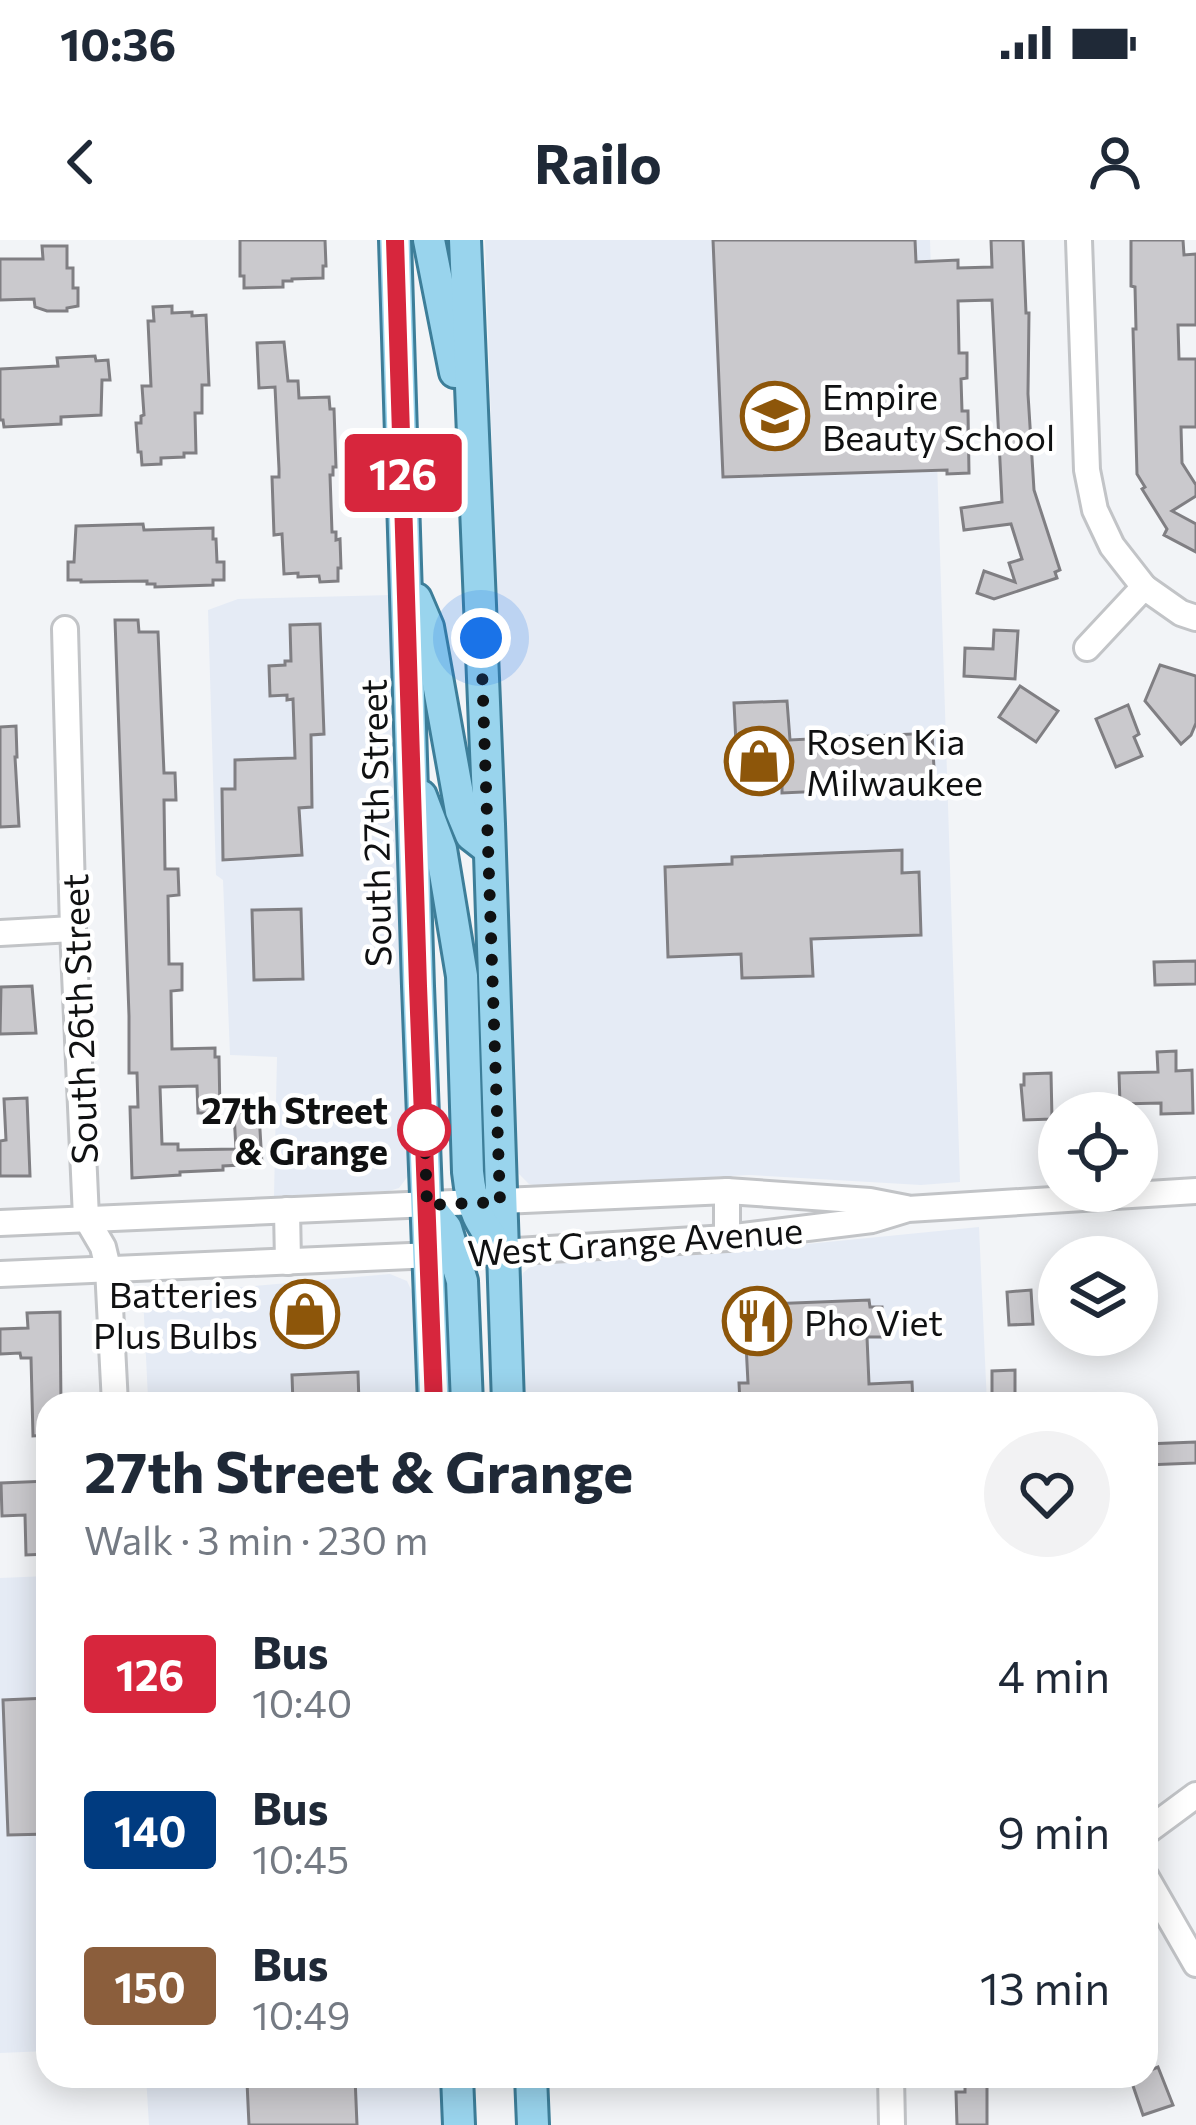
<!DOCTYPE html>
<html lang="en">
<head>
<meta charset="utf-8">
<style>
	body { margin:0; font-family:Commissioner,sans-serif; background:#f2f2f3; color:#1f2937; height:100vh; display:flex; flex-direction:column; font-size:45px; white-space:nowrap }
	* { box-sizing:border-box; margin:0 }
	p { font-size:39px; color:#747a83 }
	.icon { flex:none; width:66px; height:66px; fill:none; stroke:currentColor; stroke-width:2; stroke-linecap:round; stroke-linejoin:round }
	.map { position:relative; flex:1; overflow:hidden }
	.panel { position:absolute; left:36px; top:1152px; width:1122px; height:696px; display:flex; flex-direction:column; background:#fff; border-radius:36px; box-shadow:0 6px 30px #0003 }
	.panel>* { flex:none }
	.badge { padding:0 24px; border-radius:9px; font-size:42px; line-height:78px }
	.controls { position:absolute; left:1038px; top:852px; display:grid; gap:24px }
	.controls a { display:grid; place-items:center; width:120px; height:120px; border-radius:50%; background:#fff; box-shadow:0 6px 30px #0003; font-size:60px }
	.you { position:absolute; width:60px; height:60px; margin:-30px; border:9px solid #fff; border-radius:50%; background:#1a73e8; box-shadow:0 0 0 18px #1a73e833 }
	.map>.badge { position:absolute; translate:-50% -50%; box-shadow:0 0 0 6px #fff }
	.round { display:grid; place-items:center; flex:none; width:126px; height:126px; border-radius:63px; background:#f2f2f3 }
	.headline { display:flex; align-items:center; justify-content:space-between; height:204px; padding:0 48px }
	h1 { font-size:57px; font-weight:700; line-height:90px }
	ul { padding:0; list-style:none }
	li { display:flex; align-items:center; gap:36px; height:156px; padding:0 48px }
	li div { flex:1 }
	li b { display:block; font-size:45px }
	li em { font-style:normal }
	li .badge { min-width:132px; font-weight:700; text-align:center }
	.status { display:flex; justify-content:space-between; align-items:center; height:84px; padding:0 60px; background:#fff; direction:ltr }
	.status svg { height:33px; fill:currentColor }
	header { display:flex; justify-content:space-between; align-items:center; height:156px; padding:0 48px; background:#fff; font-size:54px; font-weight:700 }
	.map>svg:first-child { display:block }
	.built { fill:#e5ebf5 }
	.building { fill:#cac9cd; stroke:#807f83; stroke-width:3 }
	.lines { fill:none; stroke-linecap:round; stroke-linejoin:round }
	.minor-casing { stroke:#c2c4c7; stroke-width:30 }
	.major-casing { stroke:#3d7e99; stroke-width:36 }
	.minor { stroke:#fff; stroke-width:24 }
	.major { stroke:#99d4ed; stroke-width:30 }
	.line-casing { stroke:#fff; stroke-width:27 }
	.line { stroke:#d7263d; stroke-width:18 }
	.walk { stroke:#101112; stroke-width:12; stroke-dasharray:0 21.6 }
	.stop-dot { fill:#fff; stroke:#d7263d; stroke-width:6 }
	.labels { text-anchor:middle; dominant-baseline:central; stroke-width:9; stroke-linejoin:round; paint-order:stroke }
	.poi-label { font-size:36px; fill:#101112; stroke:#fff; text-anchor:start }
	.street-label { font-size:36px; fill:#101112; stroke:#fff }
	.stop-label { font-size:36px; font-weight:bold; fill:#101112; stroke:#fff; text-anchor:end }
</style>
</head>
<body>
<div class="status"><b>10:36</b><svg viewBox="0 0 49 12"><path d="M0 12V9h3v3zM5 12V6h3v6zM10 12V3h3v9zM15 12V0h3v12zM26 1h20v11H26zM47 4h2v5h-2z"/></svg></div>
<header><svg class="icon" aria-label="back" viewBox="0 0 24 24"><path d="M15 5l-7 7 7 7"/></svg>Railo<svg class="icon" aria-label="person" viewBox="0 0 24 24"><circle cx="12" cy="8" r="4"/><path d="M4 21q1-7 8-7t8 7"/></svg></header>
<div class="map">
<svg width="1196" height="1885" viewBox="0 0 1196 1885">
	<rect width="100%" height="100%" fill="#f2f4f7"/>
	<!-- built -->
	<g class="built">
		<path d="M485 0H930L960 942 921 945 749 935 538 946 529 944 519 934 516 926Z"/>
		<path d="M391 355 408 936 399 948 389 951 274 956 277 817 230 815 223 640 216 635 208 370 238 359Z"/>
		<path d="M979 987 987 1164H524L520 1044 523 1033 536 1022 757 1009Z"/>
		<path d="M390 1034 407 1041 413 1054 417 1164H150L148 1158 143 1056Z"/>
		<path d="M48 1336V1811L0 1813V1338Z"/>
		<path d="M146 1836H440L442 1885H149Z"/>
	</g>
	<!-- building -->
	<g class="building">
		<path d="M240 0H325L326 26H323V38L292 39V41H283V47L244 48V36H240Z"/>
		<path d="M713 0H915L916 22 958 20V28L992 27 991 0H1023L1026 73H1029L1028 154 1034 250 1060 330 1055 332 1057 338 994 359 977 353 984 331 1015 342 1009 323 1022 319 1011 284 964 290 961 268 1002 262 992 60 958 61 959 113H967V138L961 139 962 171H968L969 233 947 234V230L723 237Z"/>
		<path d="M1131 0H1183L1184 15 1196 14V85H1178L1179 119H1196V187H1181L1182 223 1196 245V256L1172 271 1196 284V312L1164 295 1167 289 1142 249 1145 247 1137 234 1133 89H1136L1135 47 1131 46Z"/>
		<path d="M42 6H67V28H73V48H78V66L67 68V71H47L35 67 34 59 0 60V19H43Z"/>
		<path d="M172 66V73L192 72V76L206 75 209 145H202V173H195L196 213H184V217L161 218V224L142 225 141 212H138L136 183H141V176L144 175 142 146H151L148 81H154L153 67Z"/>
		<path d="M284 102 288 141H298L299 158 329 157 330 169H334L336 227H333V235H330L332 292H336V300L340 299 341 328H338V341L320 342 319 336 298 337V333L284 334 282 294 274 295 272 237H279V229L275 147 259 148 257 103Z"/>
		<path d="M95 116 96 121 108 120 110 140H102L101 175 61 177V184L4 187 3 180H0V129L58 126 57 118Z"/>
		<path d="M143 284 144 290 213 288V299H216L217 322H224V340H213V345L155 347V344H147V341L81 342V340H68V322H74L76 286Z"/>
		<path d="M115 380H138L139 392H158L164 533H175L176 560H164L165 629H178L179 655 168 656 169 724H182V750L171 751 172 809 215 808V817H219L220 873H198L197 846 160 847 162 904H178V910L236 909 234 874 259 873 262 924 223 926V930L180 932V935L132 938 130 867H138L137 833H129V776Z"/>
		<path d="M320 384 324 494 311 495 312 567 299 568 302 615 223 620 222 549H235V520L295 518 293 459 287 460V455L270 456 269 426 285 425V421H291L290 385Z"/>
		<path d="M994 390 1018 391 1015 439 964 436 965 408 993 409Z"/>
		<path d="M1160 425 1196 436V483L1191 495 1181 504 1145 461Z"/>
		<path d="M1020 446 1058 471 1036 502 999 477Z"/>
		<path d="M787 461 790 500 932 493 935 546 782 553V542L738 544 734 463Z"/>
		<path d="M1128 465 1139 494 1134 497 1142 516 1116 527 1096 479Z"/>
		<path d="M16 486 17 517H15L19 586 0 587V487Z"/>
		<path d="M902 610V633L919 632 921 695 811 699 813 736 742 738 741 714 668 717 665 627 732 624V617Z"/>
		<path d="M301 669 303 739 254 740 252 670Z"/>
		<path d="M1196 721V744L1155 745 1154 722Z"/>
		<path d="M32 746 36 793 0 794 1 747Z"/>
		<path d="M1176 811V831L1192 830 1193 873 1161 874V863L1120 864 1119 833 1158 832 1157 812Z"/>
		<path d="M1051 833 1052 879 1024 880 1021 845H1024V834Z"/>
		<path d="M27 858 30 936H0V901L6 900 4 859Z"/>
		<path d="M325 1050 326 1094H284L283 1054Z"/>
		<path d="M1031 1050 1033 1084 1009 1085 1007 1052Z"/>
		<path d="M869 1060 870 1067H882L883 1097H867L869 1144 912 1142 913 1164H740L739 1143H748L744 1065Z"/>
		<path d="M60 1072 61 1164H48V1195L33 1196 31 1118H21L20 1113 0 1114V1089L28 1088 27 1073Z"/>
		<path d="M1015 1130V1164H992V1131Z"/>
		<path d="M358 1132 359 1164H293L292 1135Z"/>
		<path d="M1196 1202V1223L1146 1225V1204Z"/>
		<path d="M48 1241V1314L26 1315 25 1275 2 1276 1 1243Z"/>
		<path d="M48 1458V1594L8 1595 3 1460Z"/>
		<path d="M1158 1827 1173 1865 1143 1875 1130 1837 1146 1836V1832Z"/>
		<path d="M965 1836H987V1885H957L956 1852H965Z"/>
		<path d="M355 1837 357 1885H249L247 1842Z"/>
	</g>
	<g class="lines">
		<!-- minor casing -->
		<g class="minor-casing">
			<g id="minor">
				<path d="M1079 0 1087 230 1095 270 1112 306 1144 347"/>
				<path d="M65 389 73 689 86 978 103 1007 108 1028 115 1164"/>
				<path d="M1087 408 1144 347 1181 373 1196 378"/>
				<path d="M0 693 73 689"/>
				<path d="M287 970 288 1022"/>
				<path d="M0 983 727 951 870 961 906 968"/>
				<path d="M727 998V951"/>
				<path d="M0 1034 502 1012 727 998 872 980 908 969 1196 951"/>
				<path d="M1146 1592 1196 1555"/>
				<path d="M1146 1637 1196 1724"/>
				<path d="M891 1836 892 1885"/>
			</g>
		</g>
		<!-- major casing -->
		<g class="major-casing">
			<g id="major">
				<path d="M395 0 418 746 434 1164"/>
				<path d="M429 0 455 132"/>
				<path d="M465 0 489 584 508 1164"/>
				<path d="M416 359 428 387 461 571 471 595 489 609"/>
				<path d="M421 556 441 609 462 736 468 932C472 970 479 982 502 1012"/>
				<path d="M427 965 446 988 462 1041 467 1164"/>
				<path d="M457 1836 459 1885"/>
				<path d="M531 1836 533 1885"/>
			</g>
		</g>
		<!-- minor -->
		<use href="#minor" class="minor"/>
		<!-- major -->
		<use href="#major" class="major"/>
	</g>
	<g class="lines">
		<!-- line casing -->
		<g class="line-casing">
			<path id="line" d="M395 0 418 746 434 1164"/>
		</g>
		<!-- line -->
		<use href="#line" class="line"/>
		<!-- walk -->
		<path class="walk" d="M424 890V880L427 965 500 962 481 398"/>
	</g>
	<!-- icons -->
	<defs>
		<g id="school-ring" transform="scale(3.45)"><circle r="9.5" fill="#fff" stroke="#8d560a" stroke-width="1.5"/><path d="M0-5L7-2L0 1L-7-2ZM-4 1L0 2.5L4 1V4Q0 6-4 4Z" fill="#8d560a"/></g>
		<g id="shop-ring" transform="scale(3.45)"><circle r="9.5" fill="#fff" stroke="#8d560a" stroke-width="1.5"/><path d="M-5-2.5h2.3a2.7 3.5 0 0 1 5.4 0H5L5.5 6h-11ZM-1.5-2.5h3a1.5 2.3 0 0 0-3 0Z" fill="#8d560a"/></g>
		<g id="restaurant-ring" transform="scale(3.45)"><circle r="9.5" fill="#fff" stroke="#8d560a" stroke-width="1.5"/><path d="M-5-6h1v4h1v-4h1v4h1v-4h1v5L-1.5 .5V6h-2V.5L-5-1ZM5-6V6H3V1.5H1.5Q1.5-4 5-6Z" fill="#8d560a"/></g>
	</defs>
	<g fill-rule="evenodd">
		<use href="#school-ring" x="775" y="176"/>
		<use href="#shop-ring" x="759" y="521"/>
		<use href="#shop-ring" x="305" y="1074"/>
		<use href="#restaurant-ring" x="757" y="1081"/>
	</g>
	<!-- markers -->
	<circle class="stop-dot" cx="424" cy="890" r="24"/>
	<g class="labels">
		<!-- poi labels -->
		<g class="poi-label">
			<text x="822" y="155">Empire<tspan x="822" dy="41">Beauty School</tspan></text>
			<text x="806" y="500">Rosen Kia<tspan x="806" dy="41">Milwaukee</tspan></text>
			<text x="258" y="1053" text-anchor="end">Batteries<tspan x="258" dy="41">Plus Bulbs</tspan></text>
			<text x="804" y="1081">Pho Viet</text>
		</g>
		<!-- street labels -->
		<g class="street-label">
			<text transform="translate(374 583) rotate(-91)">South 27th Street</text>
			<text transform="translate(78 779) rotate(-92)">South 26th Street</text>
			<text transform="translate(635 1000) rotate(-4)">West Grange Avenue</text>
		</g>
		<!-- stop labels -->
		<g class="stop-label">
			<text x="388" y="869">27th Street<tspan x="388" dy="41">&amp; Grange</tspan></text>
		</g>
	</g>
</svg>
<div class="controls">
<a><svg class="icon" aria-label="locate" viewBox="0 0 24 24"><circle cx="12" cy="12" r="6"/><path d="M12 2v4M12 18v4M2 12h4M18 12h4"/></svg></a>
<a><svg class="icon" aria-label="layers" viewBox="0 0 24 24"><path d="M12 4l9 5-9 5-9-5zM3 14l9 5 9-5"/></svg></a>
</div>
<div class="you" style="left:481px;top:398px"></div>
<b class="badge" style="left:403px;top:233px;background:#d7263d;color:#fff">126</b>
<section class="panel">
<div class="headline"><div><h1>27th Street &amp; Grange</h1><p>Walk · 3 min · 230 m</p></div><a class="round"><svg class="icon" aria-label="heart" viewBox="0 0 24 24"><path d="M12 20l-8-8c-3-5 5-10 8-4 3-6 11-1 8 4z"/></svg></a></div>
<ul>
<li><span class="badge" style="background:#d7263d;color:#fff">126</span><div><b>Bus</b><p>10:40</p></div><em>4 min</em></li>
<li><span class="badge" style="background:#003b80;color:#fff">140</span><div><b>Bus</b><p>10:45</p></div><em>9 min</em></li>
<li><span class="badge" style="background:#8b5e3c;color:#fff">150</span><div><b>Bus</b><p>10:49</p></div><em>13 min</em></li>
</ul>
</section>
</div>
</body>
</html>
